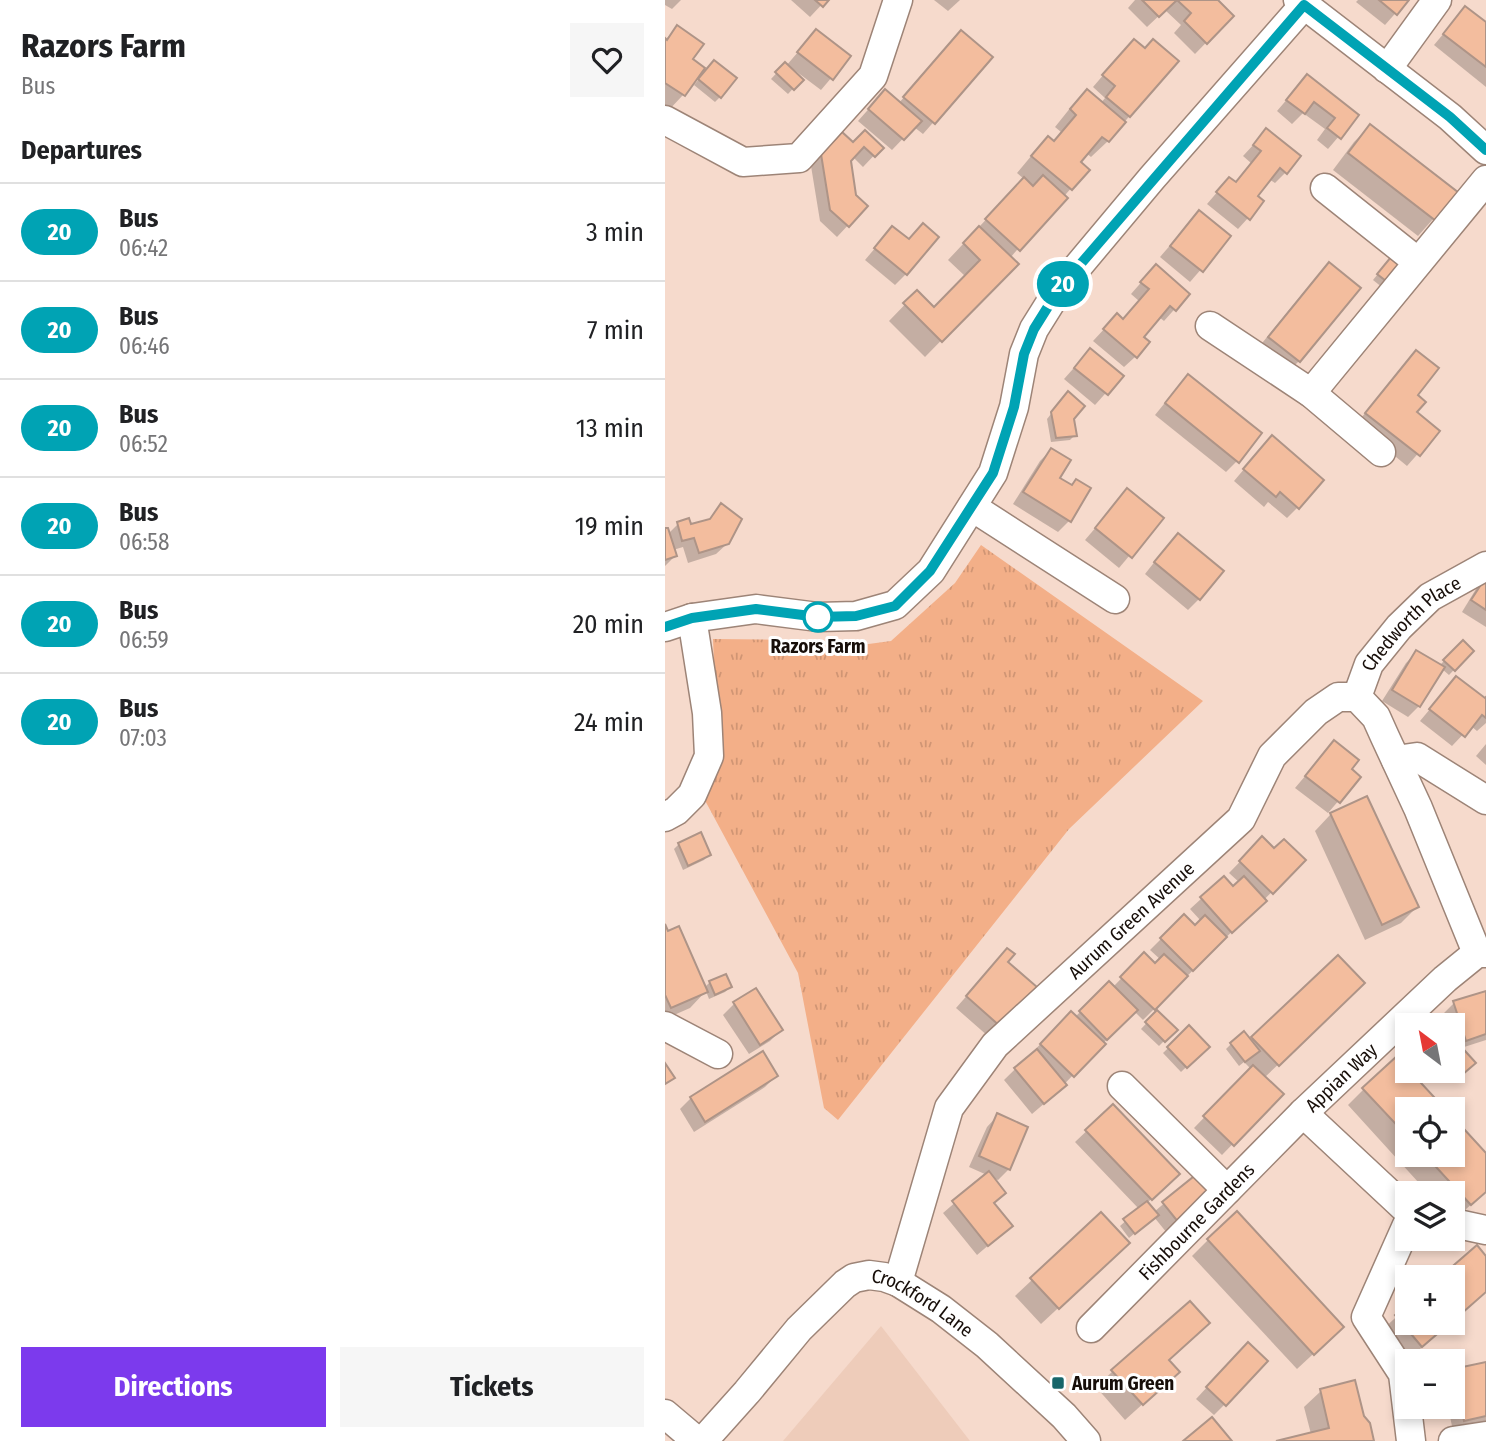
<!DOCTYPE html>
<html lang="en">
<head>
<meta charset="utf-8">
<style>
	body { margin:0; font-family:"Fira Sans Condensed",sans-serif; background:#f6f6f6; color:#202124; height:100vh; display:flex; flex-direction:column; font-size:26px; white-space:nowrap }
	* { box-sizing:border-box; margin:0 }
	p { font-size:23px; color:#757577 }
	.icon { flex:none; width:38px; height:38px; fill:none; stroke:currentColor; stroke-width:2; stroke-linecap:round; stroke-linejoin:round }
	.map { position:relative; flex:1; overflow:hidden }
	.drawer { display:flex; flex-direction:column; background:#fff; width:665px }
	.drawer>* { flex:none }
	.badge { padding:0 14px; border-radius:23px; font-size:24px; line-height:46px }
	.needle { width:46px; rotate:328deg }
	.buttons { position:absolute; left:730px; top:1013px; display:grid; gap:14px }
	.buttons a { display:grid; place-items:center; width:70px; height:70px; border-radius:0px; background:#fff; box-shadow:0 4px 10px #0003; font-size:35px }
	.map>.badge { position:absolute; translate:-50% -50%; box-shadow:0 0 0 4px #fff }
	h2 { padding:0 21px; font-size:26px; line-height:63px }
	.round { display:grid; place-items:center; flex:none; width:74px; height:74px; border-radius:0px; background:#f6f6f6 }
	.head { display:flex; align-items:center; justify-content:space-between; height:119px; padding:0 21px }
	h1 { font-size:33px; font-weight:700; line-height:52px }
	.primary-button { display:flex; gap:14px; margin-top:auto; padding:14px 21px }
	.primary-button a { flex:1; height:80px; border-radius:0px; background:#7c3aed; color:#fff; font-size:28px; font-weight:700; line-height:80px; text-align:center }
	.primary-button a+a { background:#f6f6f6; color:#202124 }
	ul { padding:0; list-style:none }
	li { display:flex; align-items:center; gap:21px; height:98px; padding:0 21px; border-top:2px solid #e0e0e0 }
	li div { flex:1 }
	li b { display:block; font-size:26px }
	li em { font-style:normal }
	li .badge { min-width:77px; font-weight:700; text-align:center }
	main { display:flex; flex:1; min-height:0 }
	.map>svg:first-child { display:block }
	.built { fill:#eeccba }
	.park { fill:url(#park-tufts) }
	.shadow { fill:#0003 }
	.building { fill:#f3bd9e; stroke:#ae9487; stroke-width:2 }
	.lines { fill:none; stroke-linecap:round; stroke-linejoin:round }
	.minor-casing { stroke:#9d8477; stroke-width:31 }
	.minor { stroke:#fff; stroke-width:28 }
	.line-casing { stroke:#fff; stroke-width:16 }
	.line { stroke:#00a3b4; stroke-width:10 }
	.stop-dot { fill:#fff; stroke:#00a3b4; stroke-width:3.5 }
	.poi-dot { fill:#18666a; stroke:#fff; stroke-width:2.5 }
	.labels { text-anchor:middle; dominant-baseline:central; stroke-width:6; stroke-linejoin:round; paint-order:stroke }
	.street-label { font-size:19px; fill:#170e09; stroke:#fff }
	.stop-label { font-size:19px; font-weight:bold; fill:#170e09; stroke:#fff }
	.poi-label { font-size:19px; font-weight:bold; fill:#170e09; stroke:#fff; text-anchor:start }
</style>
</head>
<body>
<main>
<section class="drawer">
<div class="head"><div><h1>Razors Farm</h1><p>Bus</p></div><a class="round"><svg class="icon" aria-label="heart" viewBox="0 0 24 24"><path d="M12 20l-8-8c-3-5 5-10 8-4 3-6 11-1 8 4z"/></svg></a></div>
<h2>Departures</h2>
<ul>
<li><span class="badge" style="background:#00a3b4;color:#fff">20</span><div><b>Bus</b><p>06:42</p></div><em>3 min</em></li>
<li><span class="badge" style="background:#00a3b4;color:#fff">20</span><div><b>Bus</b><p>06:46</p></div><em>7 min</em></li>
<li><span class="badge" style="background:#00a3b4;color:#fff">20</span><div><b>Bus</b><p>06:52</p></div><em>13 min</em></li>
<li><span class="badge" style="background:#00a3b4;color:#fff">20</span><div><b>Bus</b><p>06:58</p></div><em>19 min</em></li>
<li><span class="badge" style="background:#00a3b4;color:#fff">20</span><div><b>Bus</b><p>06:59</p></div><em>20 min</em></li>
<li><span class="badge" style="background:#00a3b4;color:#fff">20</span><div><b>Bus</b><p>07:03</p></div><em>24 min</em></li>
</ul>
<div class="primary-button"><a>Directions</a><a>Tickets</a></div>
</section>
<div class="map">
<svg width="821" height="1441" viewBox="0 0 821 1441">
	<defs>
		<pattern id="park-tufts" width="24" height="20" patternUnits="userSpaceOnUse" patternTransform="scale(1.75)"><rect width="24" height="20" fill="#f3af88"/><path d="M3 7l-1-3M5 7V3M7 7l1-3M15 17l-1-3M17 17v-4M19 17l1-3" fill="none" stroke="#d09574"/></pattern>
	</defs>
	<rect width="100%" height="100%" fill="#f6dacc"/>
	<!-- built -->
	<path class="built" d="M216 1326 305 1441H118Z"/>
	<!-- park -->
	<path class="park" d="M316 545 538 701 404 829 173 1120 159 1108 133 973 36 793 53 757 48 639 133 640 181 647 226 641 290 583Z"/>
	<!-- shadow -->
	<g class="shadow">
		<path d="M0 0H16L7 9 0 5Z"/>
		<path d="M126 0H161L145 17Z"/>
		<path d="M269 0H295L283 11Z"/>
		<path d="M470 0H550L567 16 530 54 509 33 516 25 500 10 482 27 463 8Z"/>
		<path d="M693 0H742L720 25 691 2Z"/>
		<path d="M800 8 821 25V87L769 45Z"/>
		<path d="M12 28 26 60 38 68 18 95 2 112 0 110V40Z"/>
		<path d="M151 31 184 57 156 90 128 69 126 71 136 80 123 94 106 79 120 64 121 66Z"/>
		<path d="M285 43 326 57 258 134 249 127 227 150 193 121 209 103H234Z"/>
		<path d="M479 50 512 61 443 141 426 157 421 153 413 162 422 170 345 258 351 264 260 357 224 321 252 292 269 309 301 277 283 260 359 179 352 173 367 155 388 142 396 132 390 127 406 107 422 91 436 103 440 98 428 87 458 52Z"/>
		<path d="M44 67 55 97 50 102 29 85Z"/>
		<path d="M642 76 692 115 663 149 652 140 660 129 638 113 627 124 612 111Z"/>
		<path d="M705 126 791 193 753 236 668 170 689 142Z"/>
		<path d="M602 130 621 172 610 183 604 179 590 196 583 218 573 229 542 204 554 190 570 183 586 163 578 156Z"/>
		<path d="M188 144 216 148 198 167 188 157 184 161 190 196 201 206 172 237 155 221 146 166 166 145Z"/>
		<path d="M534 212 564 237 525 282 495 257Z"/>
		<path d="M227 228 243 241 241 274 230 285 200 260Z"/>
		<path d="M664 264 634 361 618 377 588 354 648 281Z"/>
		<path d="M721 264 736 267 718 288 708 280Z"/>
		<path d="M480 278 523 294 499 321 494 317 477 337 470 357 459 367 428 341 441 327 458 320 474 301 466 294Z"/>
		<path d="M425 350 456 376 430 405 399 379Z"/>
		<path d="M751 352 750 412 773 431 742 466 691 424Z"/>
		<path d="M512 388 572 461 561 472 490 415Z"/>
		<path d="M398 399 407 418 410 435 405 440 386 442 382 419Z"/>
		<path d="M596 449 633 507 622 518 603 502 599 507 569 481Z"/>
		<path d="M386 450 404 521 393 532 348 504 375 461Z"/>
		<path d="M462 491 496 518 454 568 420 540Z"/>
		<path d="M56 506 63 543 51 554 23 563 18 547 8 550 10 556 0 566V530L3 534 13 524 25 526 41 522Z"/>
		<path d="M502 546 534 599 523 610 480 574Z"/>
		<path d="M821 579V627L797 612 811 589Z"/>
		<path d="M798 642 807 651 784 675 777 669 754 706 743 717 717 701 741 663 752 652 774 666Z"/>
		<path d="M791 678 818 700 821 697V723L812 731 806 726 787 746 755 721Z"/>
		<path d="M669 742 684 770 694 777 663 813 630 788Z"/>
		<path d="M821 744V765L811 756Z"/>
		<path d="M701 798 752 907 736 923 700 940 650 831 665 815Z"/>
		<path d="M597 839 609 851 639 860 478 1020 469 1011 388 1096 367 1114 339 1080 406 1014 410 1017 444 984 448 987 479 955 490 965 496 960 485 950 519 916 530 927 536 921 525 909 559 878 568 889 575 883 564 873Z"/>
		<path d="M14 844 44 854 39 860 18 870 9 849Z"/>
		<path d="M0 928 39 988 45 982 65 987 60 992 44 999 41 991 25 1008 0 1019Z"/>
		<path d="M342 950 341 962 369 987 324 1037 291 1008Z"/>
		<path d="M673 957 682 999 599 1078 616 1094 557 1155 529 1128 586 1069 579 1062 574 1066 561 1049 566 1044 585 1041Z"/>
		<path d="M90 990 116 1030 105 1041 84 1054 58 1015 69 1004Z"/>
		<path d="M821 993V1040L796 1048 808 1063 792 1078 786 1071 788 1026H782L778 1014 789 1003Z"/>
		<path d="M492 1012 510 1030 494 1046 476 1029Z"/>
		<path d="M524 1028 542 1047 516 1072 498 1053Z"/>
		<path d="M97 1053 111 1076 100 1087 29 1132 15 1109 26 1098Z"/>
		<path d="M742 1070V1155H788V1119L821 1156V1191L789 1220 788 1194H764L683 1105 699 1089Z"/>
		<path d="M448 1106 513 1174 482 1203 489 1212 537 1171 506 1238 489 1217 464 1238 455 1226 474 1209 410 1142Z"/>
		<path d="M333 1115 344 1169 333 1180 326 1177 339 1193 328 1204 346 1226 312 1255 278 1213 322 1175 304 1167 322 1127Z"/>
		<path d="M436 1215 446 1259 376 1324 350 1296Z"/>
		<path d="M543 1240 660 1343 632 1369 527 1256Z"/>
		<path d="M742 1307V1323H785L740 1362 715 1332Z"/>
		<path d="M572 1355 560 1404 549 1415 531 1399Z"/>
		<path d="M502 1361 513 1372 460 1420 431 1387 448 1371Z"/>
		<path d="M821 1364V1424L788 1431 783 1407H788V1372Z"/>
		<path d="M656 1391 697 1417 708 1441H619L646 1434 639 1407Z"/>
	</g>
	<!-- building -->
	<g class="building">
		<path d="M150 0H164L158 7Z"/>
		<path d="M477 0H512L494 17Z"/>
		<path d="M512 0H553L569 16 542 44 519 21 526 13Z"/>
		<path d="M714 0H744L732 15Z"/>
		<path d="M800 6 821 22V67L778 34Z"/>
		<path d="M12 25 39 44 28 59 40 68 20 96 0 83V38L2 40Z"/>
		<path d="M151 29 186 56 168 80 132 52Z"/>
		<path d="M296 30 328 57 270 124 238 97Z"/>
		<path d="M469 39 480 48 488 39 514 61 465 117 441 97 450 86 437 75Z"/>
		<path d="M49 60 72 78 56 98 33 79Z"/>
		<path d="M120 62 139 80 129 90 110 72Z"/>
		<path d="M642 74 694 115 676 139 662 128 670 118 649 102 640 114 621 100Z"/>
		<path d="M220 89 257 121 239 140 203 109Z"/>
		<path d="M422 89 461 122 444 142 437 137 416 162 425 170 407 190 366 156 383 136 389 141 411 115 405 109Z"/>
		<path d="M705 124 794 193 771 221 683 153Z"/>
		<path d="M601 128 636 156 622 174 615 168 593 196 599 201 585 220 551 192 564 177 571 182 596 151 588 145Z"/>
		<path d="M200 130 219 148 210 157 199 147 186 161 191 195 203 206 184 227 165 210 156 154 177 132 188 142Z"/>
		<path d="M378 175 403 198 355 251 320 219 359 177 368 186Z"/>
		<path d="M534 210 566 236 538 272 505 246Z"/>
		<path d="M258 223 274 237 242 275 209 248 227 226 244 239Z"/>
		<path d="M314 226 354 264 277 342 238 303 252 290 269 307 315 260 298 243Z"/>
		<path d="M726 257 738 267 725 284 712 274Z"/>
		<path d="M664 262 696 288 635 362 603 337Z"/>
		<path d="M491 264 525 294 511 311 505 306 479 337 485 342 472 358 438 329 452 313 458 319 484 289 475 282Z"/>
		<path d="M425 348 459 376 443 395 409 368Z"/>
		<path d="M751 350 774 368 753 395 761 402 752 412 775 431 755 456 700 413Z"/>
		<path d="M523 374 597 433 574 463 500 403Z"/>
		<path d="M403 391 420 406 409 419 412 436 391 438 386 412Z"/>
		<path d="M607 435 659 480 634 509 615 492 611 497 578 469Z"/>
		<path d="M386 448 406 460 395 478 407 485 411 479 426 488 406 522 358 492Z"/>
		<path d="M462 488 499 518 467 558 430 528Z"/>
		<path d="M56 503 77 519 64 544 34 553 29 538 17 541 12 522 24 518 26 524 45 519Z"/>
		<path d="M0 528H3L12 556 0 560Z"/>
		<path d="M513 533 559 571 535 600 489 562Z"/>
		<path d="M821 577V610L806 600Z"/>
		<path d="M798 640 809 651 790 671 778 660Z"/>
		<path d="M751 650 780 667 755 707 727 690Z"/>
		<path d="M791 676 820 698 821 697V718L817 715 800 737 764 709Z"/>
		<path d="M669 740 694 760 687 769 696 777 675 803 640 776Z"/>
		<path d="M702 796 754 907 717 925 665 813Z"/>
		<path d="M36 832 46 855 23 866 13 843Z"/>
		<path d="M597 836 609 848 619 839 641 860 608 894 574 861Z"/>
		<path d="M559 876 568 886 579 876 602 901 567 933 535 897Z"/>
		<path d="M519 914 530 925 540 915 562 937 528 971 495 938Z"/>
		<path d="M0 924 3 931 14 926 43 992 6 1008 0 995Z"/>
		<path d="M342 948 350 954 343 962 372 987 336 1027 301 996Z"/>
		<path d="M479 952 490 963 499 954 523 976 490 1010 455 977Z"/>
		<path d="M673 955 700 983 614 1066 586 1037Z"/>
		<path d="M61 974 67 987 50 995 44 981Z"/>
		<path d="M444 981 473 1010 442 1040 414 1011Z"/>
		<path d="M91 988 118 1030 95 1045 68 1002Z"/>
		<path d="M821 991V1034L801 1041 788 1001Z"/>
		<path d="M492 1010 513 1030 500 1042 480 1022Z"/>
		<path d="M406 1011 441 1044 409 1077 375 1044Z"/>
		<path d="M524 1025 545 1047 522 1068 502 1047Z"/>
		<path d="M579 1031 595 1051 580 1062 565 1043Z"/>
		<path d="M791 1041 811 1063 798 1074 788 1062V1044Z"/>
		<path d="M372 1049 402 1085 379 1104 349 1068Z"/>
		<path d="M98 1051 113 1076 40 1122 25 1097Z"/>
		<path d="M732 1056 742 1067V1071H745L781 1110H742V1136L697 1088Z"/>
		<path d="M0 1063 10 1078 0 1084Z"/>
		<path d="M588 1065 619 1094 569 1146 538 1116Z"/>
		<path d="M448 1104 515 1174 487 1200 420 1130Z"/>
		<path d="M332 1113 363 1127 345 1170 314 1156Z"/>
		<path d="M788 1117 821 1153V1192L806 1205 760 1155H788Z"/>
		<path d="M538 1169 559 1195 518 1228 497 1202Z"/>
		<path d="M324 1171 341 1193 329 1203 348 1226 323 1246 287 1201Z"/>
		<path d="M482 1201 494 1215 470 1234 458 1219Z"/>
		<path d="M572 1211 679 1327 649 1355 542 1239Z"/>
		<path d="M436 1212 465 1243 394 1309 365 1278Z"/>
		<path d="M812 1245 821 1256V1292L788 1321V1278H774Z"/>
		<path d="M525 1301 545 1323 504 1360 515 1372 478 1405 446 1370Z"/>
		<path d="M742 1305V1323H785L757 1347 730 1315Z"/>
		<path d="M583 1342 603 1361 561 1406 541 1387Z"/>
		<path d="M821 1362V1416L799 1421 788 1369Z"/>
		<path d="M690 1380 699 1416 705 1423 709 1441H611L664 1428 655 1389Z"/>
		<path d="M547 1417 567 1441H518Z"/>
	</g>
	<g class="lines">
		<!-- minor casing -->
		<g class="minor-casing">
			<g id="minor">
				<path d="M633 0 785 117 821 150"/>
				<path d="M722 69 772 0"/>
				<path d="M0 120 78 162 134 158 208 76 233 0"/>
				<path d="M660 188 753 262"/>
				<path d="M545 326 646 393 716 452"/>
				<path d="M646 393 821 180"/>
				<path d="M307 507 450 599"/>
				<path d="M0 627 27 618 91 609 153 617 191 616 230 605 266 571 328 473 349 407 359 354 369 329 394 289 487 178 639 5"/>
				<path id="s1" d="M692 697 704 664 734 627 765 597 821 566"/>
				<path d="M731 760 752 757 821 800"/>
				<path d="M0 817 11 811 27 795 44 756 42 713 27 618"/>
				<path d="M0 1026 53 1054"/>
				<path d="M457 1086 562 1190"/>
				<path d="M638 1113 742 1210"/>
				<path d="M788 1223 821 1230"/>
				<path d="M742 1225 701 1317 738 1374 746 1441"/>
				<path id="s2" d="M233 1282 284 1108 330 1045 576 819 607 756 651 712 673 697H692L711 717 720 737 753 808 812 953"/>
				<path id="s3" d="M426 1328 638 1113 780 979 812 953H821"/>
				<path d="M0 1414 32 1441"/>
				<path id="s4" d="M38 1441 82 1392 134 1329 180 1284 189 1278 204 1275 219 1277 233 1282 276 1309 322 1345 399 1416 421 1441"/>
				<path d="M788 1441 821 1436"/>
			</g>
		</g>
		<!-- minor -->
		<use href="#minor" class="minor"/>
	</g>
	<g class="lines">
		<!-- line casing -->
		<g class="line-casing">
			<path id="line" d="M0 627 27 618 91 609 153 617 191 616 230 606 265 571 328 473 349 407 359 354 369 329 394 289 639 5 785 117 821 150"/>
		</g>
		<!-- line -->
		<use href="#line" class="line"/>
	</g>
	<!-- markers -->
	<circle class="stop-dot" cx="153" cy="617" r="14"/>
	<rect class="poi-dot" x="386" y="1376" width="14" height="14" rx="3.5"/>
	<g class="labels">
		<!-- street labels -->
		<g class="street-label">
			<text stroke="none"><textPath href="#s1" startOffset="94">Chedworth Place</textPath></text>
			<text stroke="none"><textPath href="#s2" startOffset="444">Aurum Green Avenue</textPath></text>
			<text stroke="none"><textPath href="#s3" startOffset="354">Appian Way</textPath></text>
			<text stroke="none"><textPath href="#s3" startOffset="150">Fishbourne Gardens</textPath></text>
			<text stroke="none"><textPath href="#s4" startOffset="299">Crockford Lane</textPath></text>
		</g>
		<!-- stop labels -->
		<g class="stop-label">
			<text x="153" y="646">Razors Farm</text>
		</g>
		<!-- poi labels -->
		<g class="poi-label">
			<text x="407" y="1383">Aurum Green</text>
		</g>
	</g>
</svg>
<div class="buttons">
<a><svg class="needle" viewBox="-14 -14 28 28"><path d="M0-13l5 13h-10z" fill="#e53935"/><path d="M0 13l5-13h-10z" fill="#757577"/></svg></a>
<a><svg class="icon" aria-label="locate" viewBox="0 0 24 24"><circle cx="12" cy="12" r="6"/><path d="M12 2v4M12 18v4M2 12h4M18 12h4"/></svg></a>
<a><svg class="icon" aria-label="layers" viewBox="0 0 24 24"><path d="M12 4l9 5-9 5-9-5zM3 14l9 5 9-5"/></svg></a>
<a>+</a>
<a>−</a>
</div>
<b class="badge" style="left:398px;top:284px;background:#00a3b4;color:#fff">20</b>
</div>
</main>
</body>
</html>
